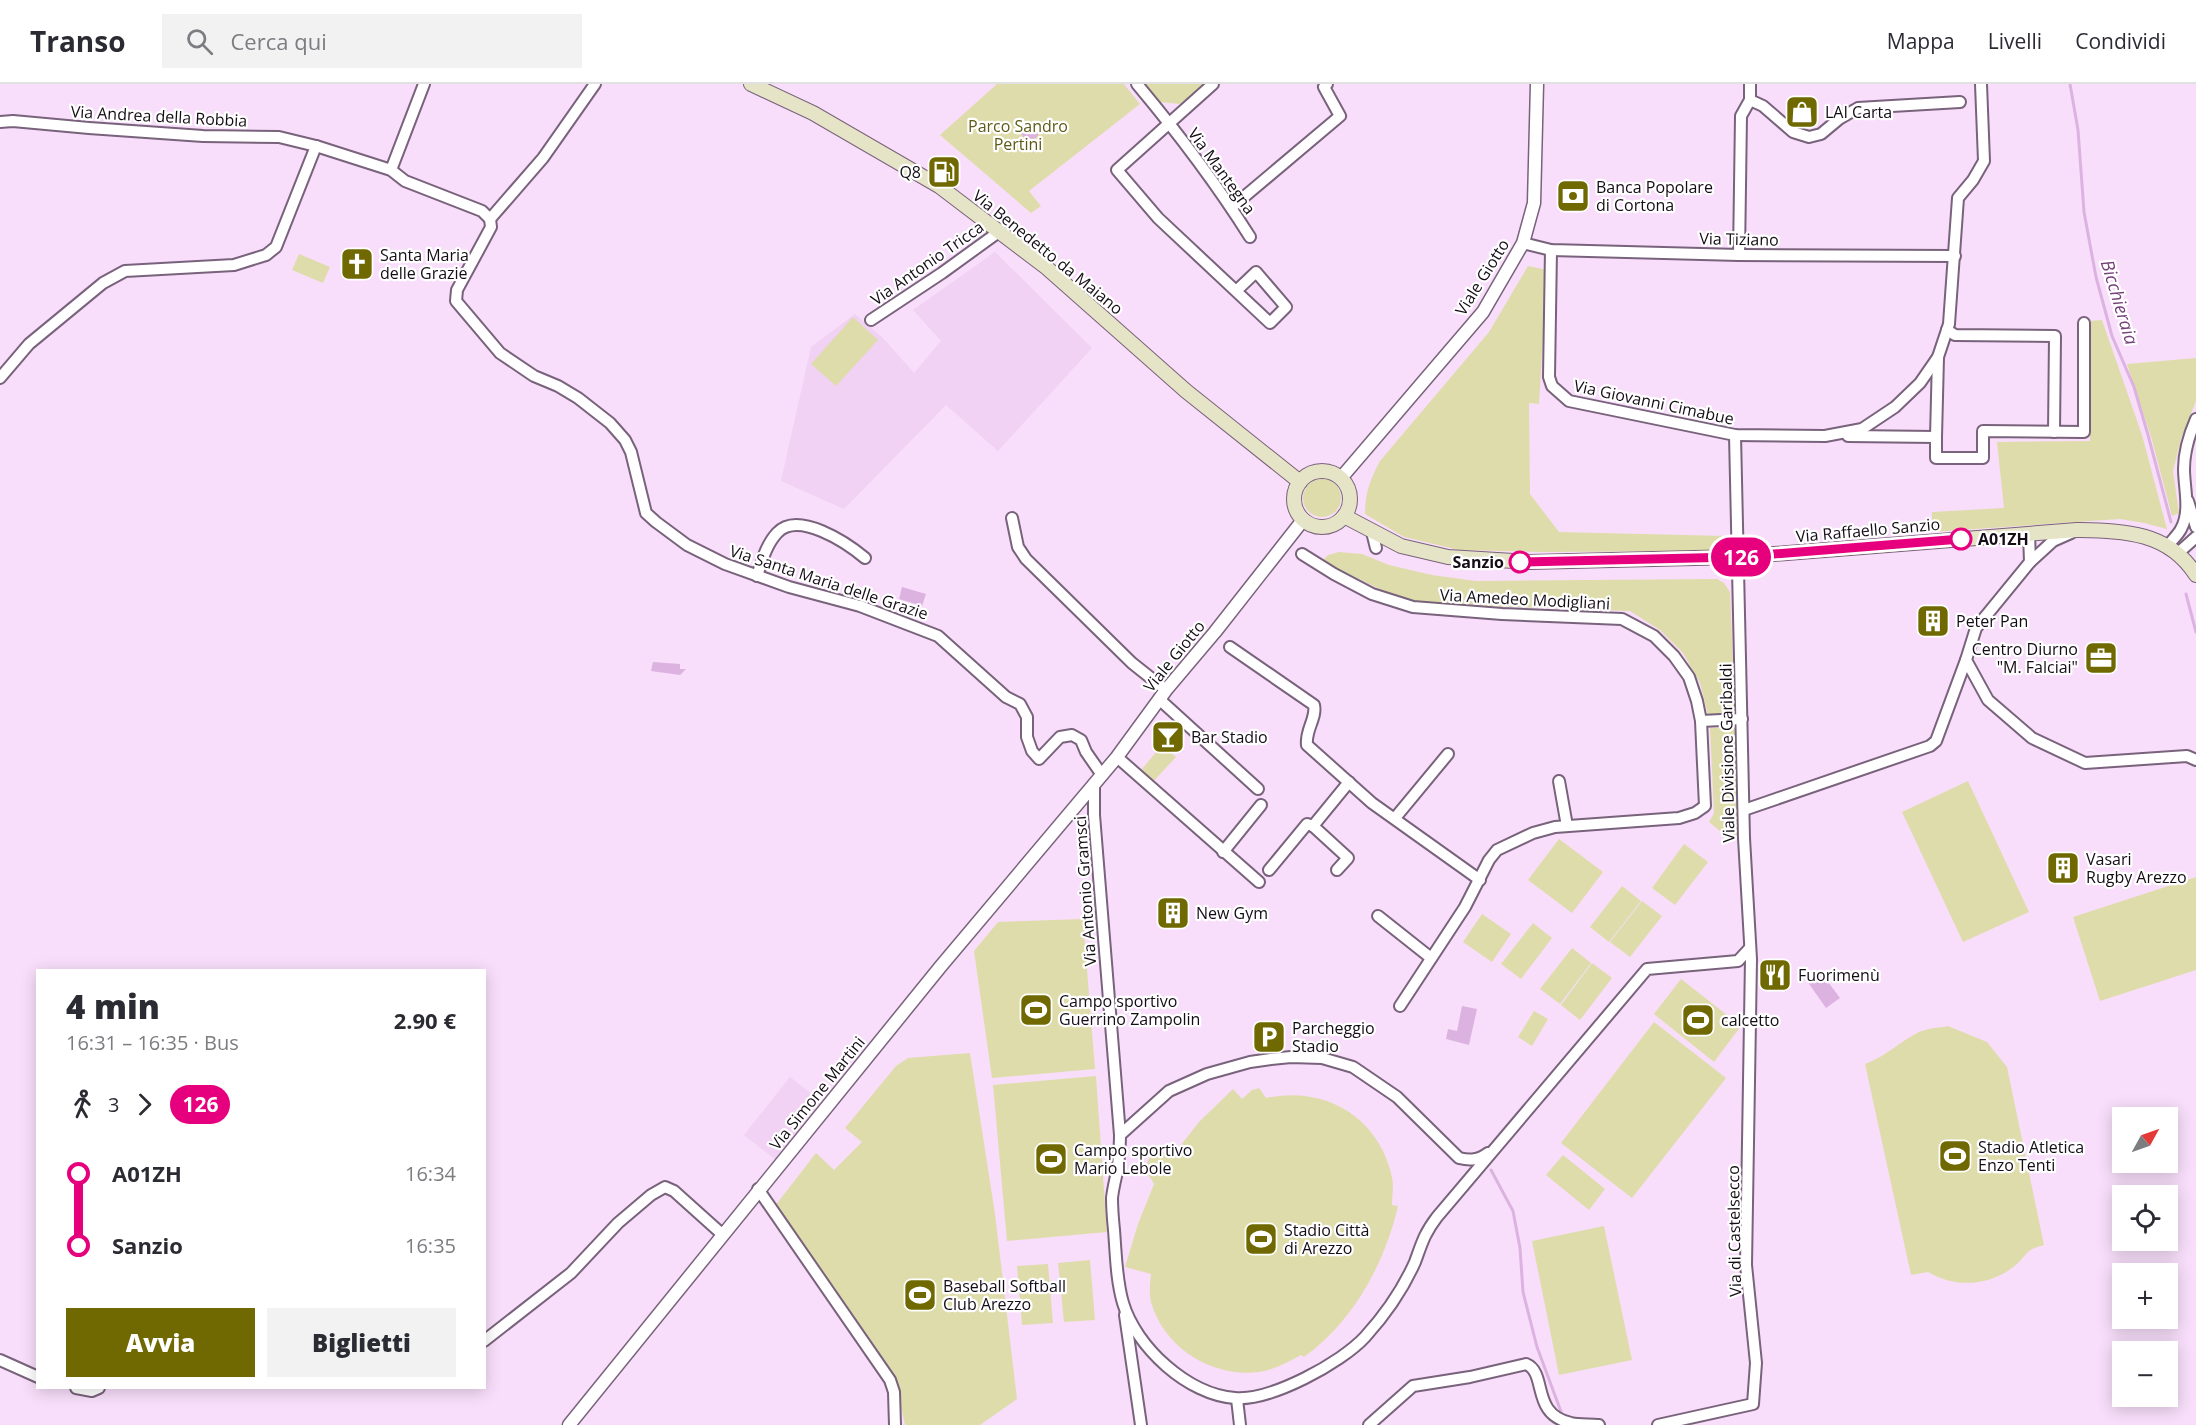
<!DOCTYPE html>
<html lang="it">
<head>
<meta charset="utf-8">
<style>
	body { margin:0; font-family:"Open Sans",sans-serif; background:#f2f2f3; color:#2b2b33; height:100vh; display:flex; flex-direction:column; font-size:22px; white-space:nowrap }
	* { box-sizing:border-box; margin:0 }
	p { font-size:20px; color:#7c7c81 }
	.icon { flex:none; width:33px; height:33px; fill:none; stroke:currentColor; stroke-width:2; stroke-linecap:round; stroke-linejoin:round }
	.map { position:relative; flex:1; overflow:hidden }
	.panel { position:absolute; left:36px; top:885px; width:450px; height:420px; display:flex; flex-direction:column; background:#fff; border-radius:0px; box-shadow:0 3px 15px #0003 }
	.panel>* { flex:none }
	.badge { padding:0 12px; border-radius:20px; font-size:21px; line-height:39px }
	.needle { width:39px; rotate:50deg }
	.controls { position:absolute; left:2112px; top:1023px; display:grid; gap:12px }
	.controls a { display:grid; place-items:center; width:66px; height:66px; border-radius:0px; background:#fff; box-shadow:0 3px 15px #0003; font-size:30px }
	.map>.badge { position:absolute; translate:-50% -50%; box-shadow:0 0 0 3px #fff }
	.legs { display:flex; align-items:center; gap:9px; height:66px; padding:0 30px; font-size:20px }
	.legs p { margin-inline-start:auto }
	.summary { display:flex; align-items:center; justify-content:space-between; height:102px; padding:0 30px }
	h1 { font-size:33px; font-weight:800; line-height:45px }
	.button { display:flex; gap:12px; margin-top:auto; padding:12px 30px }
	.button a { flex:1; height:69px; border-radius:0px; background:#706901; color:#fff; font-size:24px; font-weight:800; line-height:69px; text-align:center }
	.button a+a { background:#f2f2f3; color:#2b2b33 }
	ul { padding:0 30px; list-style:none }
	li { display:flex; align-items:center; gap:21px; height:72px; font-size:22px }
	li i { display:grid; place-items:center; width:9px; height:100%; margin:0 8px; background:currentColor }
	li i::after { content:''; width:15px; height:15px; margin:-8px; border:4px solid; border-radius:50%; background:#fff }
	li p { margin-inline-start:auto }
	li:first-child i { background:linear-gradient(#0000 50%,currentColor 0) }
	li:last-child i { background:linear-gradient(currentColor 50%,#0000 0) }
	header { display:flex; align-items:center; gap:36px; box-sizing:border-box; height:84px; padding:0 30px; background:#fff; border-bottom:2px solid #e1e1e2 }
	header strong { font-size:28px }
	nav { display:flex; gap:33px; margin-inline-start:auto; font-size:21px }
	.search { width:420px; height:54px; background:#f2f2f3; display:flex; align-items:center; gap:15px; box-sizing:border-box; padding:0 21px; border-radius:0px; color:#7c7c81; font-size:22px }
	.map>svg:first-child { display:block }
	.built { fill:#f1d1f4 }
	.green { fill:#dfdcab }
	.water { fill:#dcb3e0 }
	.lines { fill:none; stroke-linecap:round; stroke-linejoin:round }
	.stream { stroke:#dcb3e0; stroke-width:3 }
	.minor-casing { stroke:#79627b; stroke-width:14 }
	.tertiary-casing { stroke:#79627b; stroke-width:15 }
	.secondary-casing { stroke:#79627b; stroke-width:16 }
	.minor { stroke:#fff; stroke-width:10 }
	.tertiary { stroke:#fff; stroke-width:12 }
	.secondary { stroke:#e6e4c6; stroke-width:14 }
	.line-1-casing { stroke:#fff; stroke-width:14 }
	.line-1 { stroke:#e6007e; stroke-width:9 }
	.stop-1-dot { fill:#fff; stroke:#e6007e; stroke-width:3 }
	.labels { text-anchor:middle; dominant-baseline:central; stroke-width:4.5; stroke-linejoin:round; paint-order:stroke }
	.poi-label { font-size:16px; fill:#150d16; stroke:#fff; text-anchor:start }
	.street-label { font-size:16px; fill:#150d16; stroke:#fff }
	.park-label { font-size:16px; fill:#5f5a18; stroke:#fff }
	.stop-label { font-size:16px; font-weight:bold; fill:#150d16; stroke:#fff; text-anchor:start }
	.water-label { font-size:18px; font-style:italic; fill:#74417a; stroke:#fff }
</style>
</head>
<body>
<header>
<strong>Transo</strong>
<div class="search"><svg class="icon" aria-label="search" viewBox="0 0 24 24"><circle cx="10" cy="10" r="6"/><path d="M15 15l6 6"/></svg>Cerca qui</div>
<nav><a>Mappa</a><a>Livelli</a><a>Condividi</a></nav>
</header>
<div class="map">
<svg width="2196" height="1341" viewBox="0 0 2196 1341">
	<rect width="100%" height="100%" fill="#f8defa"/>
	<!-- built -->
	<g class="built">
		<path d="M995 168 1092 264 998 367 946 321 844 425 781 397 811 263 855 230 883 254 914 289 941 257 913 226Z"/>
		<path d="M790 993 822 1018 776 1076 744 1051Z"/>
	</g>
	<!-- green -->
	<g class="green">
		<path d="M997 0H1124L1140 20 1029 107 1041 122 1031 129 940 51Z"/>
		<path d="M1145 0H1204L1180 20 1159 18Z"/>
		<path d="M299 170 330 183 323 199 292 186Z"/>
		<path d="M1528 182 1547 186 1539 320 1529 319 1530 410 1559 448 1726 452 1725 464 1718 467 1543 468 1459 466 1404 453 1365 430C1365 409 1370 396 1380 377L1489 248Z"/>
		<path d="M853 233 878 256 836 302 811 280Z"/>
		<path d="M2102 236 2142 351 2167 445 2144 439 2120 435 1932 448V428L2004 424 1997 358 2090 357 2089 237Z"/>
		<path d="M2196 274V317L2181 355 2173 387 2179 429 2172 432 2152 356 2127 280Z"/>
		<circle cx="1322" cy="414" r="19"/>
		<path d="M1339 468 1362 470 1389 481 1432 491 1476 497 1717 495 1724 499 1730 508 1735 628 1708 631 1700 599 1683 569 1660 546 1630 527 1428 520 1392 511 1322 477 1328 471Z"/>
		<path d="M1737 643 1739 751H1725L1709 738 1714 729 1710 644Z"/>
		<path d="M1162 661 1176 673 1150 701 1141 693 1142 685Z"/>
		<path d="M1968 697 2029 828 1963 858 1902 728Z"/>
		<path d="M1559 755 1603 788 1572 829 1528 796Z"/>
		<path d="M1684 760 1708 778 1675 821 1652 804Z"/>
		<path d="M2196 793V886L2100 917 2073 833Z"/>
		<path d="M1622 802 1641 817 1609 858 1590 843Z"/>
		<path d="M1642 817 1662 832 1630 873 1610 858Z"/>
		<path d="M1482 830 1511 850 1492 878 1463 858Z"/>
		<path d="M1083 835 1095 985 992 994 974 867 998 838Z"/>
		<path d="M1533 839 1552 854 1521 895 1501 880Z"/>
		<path d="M1572 864 1591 879 1560 920 1540 905Z"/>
		<path d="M1592 879 1612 894 1580 936 1561 921Z"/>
		<path d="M1681 895 1741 942 1714 978 1654 930Z"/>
		<path d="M1534 927 1548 935 1532 962 1518 953Z"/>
		<path d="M1654 938 1726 994 1632 1114 1561 1059Z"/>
		<path d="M1948 942 1987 958 2007 983 2044 1161C2026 1166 2030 1167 2018 1179 1993 1202 1956 1205 1928 1188L1911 1191 1865 980C1885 973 1899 958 1919 948 1928 944 1939 944 1948 942Z"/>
		<path d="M970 969 995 1130 1017 1315 980 1341H905L898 1309 775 1122 816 1069 834 1086 862 1058 845 1044 896 982 908 974Z"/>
		<path d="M1096 992 1107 1148 1007 1157 993 1001Z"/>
		<path d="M1259 1004 1266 1014C1325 1001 1379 1033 1392 1093 1394 1102 1392 1112 1392 1121L1398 1122C1385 1179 1353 1238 1304 1273L1301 1271C1288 1278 1274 1286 1259 1288 1212 1294 1164 1264 1151 1218 1149 1209 1150 1199 1151 1190L1125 1183 1138 1140 1154 1100 1146 1087C1146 1069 1160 1065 1174 1070L1199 1038 1233 1005 1242 1015 1252 1006Z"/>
		<path d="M1563 1071 1605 1105 1589 1126 1546 1091Z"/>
		<path d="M1604 1142 1632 1276 1559 1291 1532 1157Z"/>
		<path d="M1090 1176 1095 1236 1064 1238 1058 1179Z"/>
		<path d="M1048 1180 1053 1239 1022 1241 1017 1182Z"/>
	</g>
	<!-- water -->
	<g class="water">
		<circle cx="1030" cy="47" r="9"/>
		<path d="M902 503 926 510 922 522 899 515Z"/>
		<path d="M653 578 680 580V585H686L680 591 651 587Z"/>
		<path d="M1820 887 1840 914 1826 924 1807 897Z"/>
		<path d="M1462 922 1477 925 1469 961 1446 955 1448 945 1457 947Z"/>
	</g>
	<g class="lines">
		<!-- stream -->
		<g class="stream">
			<path d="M2070 0 2078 46 2084 128 2096 193 2112 252 2134 303 2148 351 2171 438"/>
			<path d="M2186 510 2196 548"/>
			<path d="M1491 1086 1513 1127 1520 1164 1523 1208 1537 1263 1563 1333"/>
		</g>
		<!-- minor casing -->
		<g class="minor-casing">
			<g id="minor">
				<path d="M1137 0C1178 49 1216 99 1250 153"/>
				<path d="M1213 0 1117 86 1158 134 1270 239 1286 223 1256 188 1236 207"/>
				<path d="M1750 16 1763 22 1793 48 1809 53 1821 50 1839 35 1858 24 1960 18"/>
				<path d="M0 38 13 37 89 44 203 52 279 53 316 62 391 86 405 97 482 127 490 135 491 143 457 206 456 217 500 269 534 292 558 302 578 314 610 339 625 356 631 368 646 429 656 438 687 461 725 480 789 503 860 522 938 552 1006 613 1020 620 1027 633V653L1032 667 1039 675 1060 653 1072 651 1081 656 1086 668 1102 691"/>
				<path d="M391 86 424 0"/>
				<path d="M1232 123 1340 32 1324 3 1327 0"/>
				<path d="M490 135 543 74 595 0"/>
				<path d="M1523 159 1551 166 1739 171 1955 172"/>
				<path d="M1551 166 1549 293 1552 302 1569 317 1735 351 1825 352 1862 345 1895 323 1920 299 1938 273 1949 240 1958 114 1973 96 1984 77 1981 0"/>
				<path d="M1739 171 1741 32 1750 16V0"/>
				<path d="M871 236 942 189 1000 147"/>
				<path d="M1947 246 1955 251 2055 252 2054 348"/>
				<path d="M0 294 29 260 103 199 125 187 234 181 266 171 276 163 316 62"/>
				<path d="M1848 352 1936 353V374H1983V347L2084 348V239"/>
				<path d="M1936 353 1938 273"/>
				<path d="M2188 417 2196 443"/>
				<path d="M1012 434 1018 463 1026 475 1132 579 1166 606"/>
				<path d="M1372 448 1376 464"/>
				<path d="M2029 449 2030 478 1976 544 1966 576 1988 616 2032 654 2085 679 2187 672 2196 676"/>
				<path d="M2167 463C2171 457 2178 451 2181 445 2191 427 2184 404 2184 385 2184 368 2189 351 2196 335"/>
				<path d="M1302 470 1334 490 1372 510 1413 523 1502 530 1622 535 1654 552 1674 572 1689 593 1697 617 1701 637 1742 635"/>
				<path d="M2177 470 2196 453"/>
				<path d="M2030 478 2053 457 2071 449"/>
				<path d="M757 492C762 477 766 461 777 449 798 426 847 459 865 474"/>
				<path d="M1230 563 1314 621C1317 634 1305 646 1307 661L1372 719 1480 796"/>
				<path d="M1159 615 1258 705"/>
				<path d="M1117 673 1259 798"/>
				<path d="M1559 697 1567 742"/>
				<path d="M1094 701V731L1120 1051C1120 1062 1119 1072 1118 1083 1116 1093 1113 1104 1112 1114 1112 1125 1113 1136 1114 1146 1116 1170 1116 1195 1123 1219 1136 1263 1188 1311 1235 1314 1271 1317 1341 1279 1365 1253 1385 1231 1403 1205 1415 1178 1422 1159 1424 1150 1437 1133L1647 885 1738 877 1750 864"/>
				<path d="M1744 726 1930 662 1936 657 1966 576"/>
				<path d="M1395 734 1448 670"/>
				<path d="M1223 768 1261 721"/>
				<path d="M1269 786 1307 740 1313 742"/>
				<path d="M1337 786 1348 774 1313 742 1349 698"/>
				<path d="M1378 832 1431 874"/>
				<path d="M1400 922 1465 823 1489 776 1497 766 1533 749 1555 743 1679 734 1695 729 1705 722 1701 637"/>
				<path d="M1120 1051 1169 1007 1207 990 1250 978 1271 975 1291 973 1322 974 1353 983 1397 1013 1459 1074C1471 1077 1478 1076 1488 1069"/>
				<path d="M758 1105 890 1296 894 1308 895 1341"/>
				<path d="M1125 1231 1141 1341"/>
				<path d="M484 1257 571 1189 618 1139 651 1111 665 1103 674 1107 723 1151"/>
				<path d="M0 1276 38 1293"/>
				<path d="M76 1304 92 1307 99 1304"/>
				<path d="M1237 1315 1240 1341"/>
				<path d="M1369 1341 1413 1302 1470 1293 1526 1280C1548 1289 1530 1330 1571 1339 1579 1341 1590 1340 1599 1341"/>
				<path d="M1658 1341 1753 1320 1756 1279 1746 1181 1751 875 1744 754 1735 351"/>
			</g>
		</g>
		<!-- tertiary casing -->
		<g class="tertiary-casing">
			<g id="tertiary">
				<path d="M1341 394 1483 228 1523 159 1534 119 1537 0"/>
				<path d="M569 1341 941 882 1117 673 1166 606 1215 548 1303 436"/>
			</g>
		</g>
		<!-- secondary casing -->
		<g class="secondary-casing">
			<g id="secondary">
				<path d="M751 0 813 29 939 102 1047 184 1186 307 1300 398"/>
				<circle cx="1322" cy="415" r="28"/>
				<path d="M1344 432 1401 462 1448 473 1530 478 1736 473 2077 446C2123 447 2168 447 2196 491"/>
			</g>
		</g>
		<!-- minor -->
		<use href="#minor" class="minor"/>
		<!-- tertiary -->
		<use href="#tertiary" class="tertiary"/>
		<!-- secondary -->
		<use href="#secondary" class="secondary"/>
	</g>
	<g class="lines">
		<!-- line-1 casing -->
		<g class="line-1-casing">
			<path id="line-1" d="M1520 478 1736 473 1961 455"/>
		</g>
		<!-- line-1 -->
		<use href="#line-1" class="line-1"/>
	</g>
	<!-- icons -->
	<defs>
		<g id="shop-square" transform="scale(1.725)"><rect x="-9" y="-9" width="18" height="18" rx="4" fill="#706901" stroke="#fff"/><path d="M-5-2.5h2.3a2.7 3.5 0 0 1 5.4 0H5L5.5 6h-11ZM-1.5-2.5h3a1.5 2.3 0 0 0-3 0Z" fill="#fff"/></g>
		<g id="fuel-square" transform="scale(1.725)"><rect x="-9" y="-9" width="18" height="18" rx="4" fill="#706901" stroke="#fff"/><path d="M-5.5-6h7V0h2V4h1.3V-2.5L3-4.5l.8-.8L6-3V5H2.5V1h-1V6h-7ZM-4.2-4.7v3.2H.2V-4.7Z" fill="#fff"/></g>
		<g id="bank-square" transform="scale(1.725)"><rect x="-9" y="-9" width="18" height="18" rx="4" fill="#706901" stroke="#fff"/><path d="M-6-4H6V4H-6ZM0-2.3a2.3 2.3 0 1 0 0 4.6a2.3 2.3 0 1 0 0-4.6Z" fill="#fff"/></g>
		<g id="church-square" transform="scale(1.725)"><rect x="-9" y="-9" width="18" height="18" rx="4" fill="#706901" stroke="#fff"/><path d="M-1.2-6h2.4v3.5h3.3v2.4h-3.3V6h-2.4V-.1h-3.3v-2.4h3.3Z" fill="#fff"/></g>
		<g id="building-square" transform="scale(1.725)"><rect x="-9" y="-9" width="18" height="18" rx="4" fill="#706901" stroke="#fff"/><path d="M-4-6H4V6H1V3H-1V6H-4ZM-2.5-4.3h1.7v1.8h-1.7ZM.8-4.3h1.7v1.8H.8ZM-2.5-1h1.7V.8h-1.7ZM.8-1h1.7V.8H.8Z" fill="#fff"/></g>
		<g id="office-square" transform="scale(1.725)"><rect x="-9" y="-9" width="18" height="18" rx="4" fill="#706901" stroke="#fff"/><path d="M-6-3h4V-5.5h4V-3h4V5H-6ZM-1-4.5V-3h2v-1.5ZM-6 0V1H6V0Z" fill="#fff"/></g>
		<g id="bar-square" transform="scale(1.725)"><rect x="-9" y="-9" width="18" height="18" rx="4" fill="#706901" stroke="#fff"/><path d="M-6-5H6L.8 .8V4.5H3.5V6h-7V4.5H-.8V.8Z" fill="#fff"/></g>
		<g id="restaurant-square" transform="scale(1.725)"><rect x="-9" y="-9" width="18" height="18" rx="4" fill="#706901" stroke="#fff"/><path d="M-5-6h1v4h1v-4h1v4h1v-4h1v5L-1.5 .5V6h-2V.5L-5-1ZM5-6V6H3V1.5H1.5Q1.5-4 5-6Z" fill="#fff"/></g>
		<g id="stadium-square" transform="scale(1.725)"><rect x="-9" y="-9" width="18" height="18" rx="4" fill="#706901" stroke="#fff"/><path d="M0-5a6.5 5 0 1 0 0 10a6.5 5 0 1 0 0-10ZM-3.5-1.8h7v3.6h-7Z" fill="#fff"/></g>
		<g id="parking-square" transform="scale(1.725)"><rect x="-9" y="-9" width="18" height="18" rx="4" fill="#706901" stroke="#fff"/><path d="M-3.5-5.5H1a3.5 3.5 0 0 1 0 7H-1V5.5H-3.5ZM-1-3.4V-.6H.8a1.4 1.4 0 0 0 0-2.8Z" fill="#fff"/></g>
	</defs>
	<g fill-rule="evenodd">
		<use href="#shop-square" x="1802" y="28"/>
		<use href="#fuel-square" x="944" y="88"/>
		<use href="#bank-square" x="1573" y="112"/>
		<use href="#church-square" x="357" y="180"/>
		<use href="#building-square" x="1933" y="537"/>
		<use href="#office-square" x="2101" y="574"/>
		<use href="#bar-square" x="1168" y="653"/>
		<use href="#building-square" x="2063" y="784"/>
		<use href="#building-square" x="1173" y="829"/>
		<use href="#restaurant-square" x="1775" y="891"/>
		<use href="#stadium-square" x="1036" y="926"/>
		<use href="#stadium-square" x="1698" y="936"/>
		<use href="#parking-square" x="1269" y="953"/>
		<use href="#stadium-square" x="1955" y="1072"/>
		<use href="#stadium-square" x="1051" y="1075"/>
		<use href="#stadium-square" x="1261" y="1155"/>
		<use href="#stadium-square" x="920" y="1211"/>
	</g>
	<!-- markers -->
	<g class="stop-1-dot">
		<circle cx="1961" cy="455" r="10"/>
		<circle cx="1520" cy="478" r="10"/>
	</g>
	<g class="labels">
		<!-- poi labels -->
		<g class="poi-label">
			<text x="1825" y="28">LAI Carta</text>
			<text x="921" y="88" text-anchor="end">Q8</text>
			<text x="1596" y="103">Banca Popolare<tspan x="1596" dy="18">di Cortona</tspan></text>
			<text x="380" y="171">Santa Maria<tspan x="380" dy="18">delle Grazie</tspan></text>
			<text x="1956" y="537">Peter Pan</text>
			<text x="2078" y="565" text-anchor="end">Centro Diurno<tspan x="2078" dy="18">"M. Falciai"</tspan></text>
			<text x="1191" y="653">Bar Stadio</text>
			<text x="2086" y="775">Vasari<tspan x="2086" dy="18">Rugby Arezzo</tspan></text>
			<text x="1196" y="829">New Gym</text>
			<text x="1798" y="891">Fuorimenù</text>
			<text x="1059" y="917">Campo sportivo<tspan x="1059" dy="18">Guerrino Zampolin</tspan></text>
			<text x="1721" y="936">calcetto</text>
			<text x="1292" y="944">Parcheggio<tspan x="1292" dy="18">Stadio</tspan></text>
			<text x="1978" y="1063">Stadio Atletica<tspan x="1978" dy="18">Enzo Tenti</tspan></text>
			<text x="1074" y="1066">Campo sportivo<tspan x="1074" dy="18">Mario Lebole</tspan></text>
			<text x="1284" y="1146">Stadio Città<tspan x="1284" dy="18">di Arezzo</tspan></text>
			<text x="943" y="1202">Baseball Softball<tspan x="943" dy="18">Club Arezzo</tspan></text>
		</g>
		<!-- street labels -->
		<g class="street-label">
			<text transform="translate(159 32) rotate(3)">Via Andrea della Robbia</text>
			<text transform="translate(1222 87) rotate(54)">Via Mantegna</text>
			<text transform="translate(1739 155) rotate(1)">Via Tiziano</text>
			<text transform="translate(1048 168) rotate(39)">Via Benedetto da Maiano</text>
			<text transform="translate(927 179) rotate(-35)">Via Antonio Tricca</text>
			<text transform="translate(1482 193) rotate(-58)">Viale Giotto</text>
			<text transform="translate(1654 318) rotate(12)">Via Giovanni Cimabue</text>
			<text transform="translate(1868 446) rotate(-5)">Via Raffaello Sanzio</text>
			<text transform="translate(829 498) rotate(18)">Via Santa Maria delle Grazie</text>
			<text transform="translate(1525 515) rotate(3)">Via Amedeo Modigliani</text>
			<text transform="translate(1174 572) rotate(-51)">Viale Giotto</text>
			<text transform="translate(1727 669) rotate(-91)">Viale Divisione Garibaldi</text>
			<text transform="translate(1085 807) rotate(-94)">Via Antonio Gramsci</text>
			<text transform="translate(817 1009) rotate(-51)">Via Simone Martini</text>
			<text transform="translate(1734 1147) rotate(-91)">Via di Castelsecco</text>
		</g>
		<!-- park labels -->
		<g class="park-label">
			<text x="1018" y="42">Parco Sandro<tspan x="1018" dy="18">Pertini</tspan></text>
		</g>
		<!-- stop labels -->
		<g class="stop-label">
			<text x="1978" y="455">A01ZH</text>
			<text x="1504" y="478" text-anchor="end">Sanzio</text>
		</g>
		<!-- water labels -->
		<g class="water-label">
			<text transform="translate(2120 218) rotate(73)">Bicchieraia</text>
		</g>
	</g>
</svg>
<div class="controls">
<a><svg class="needle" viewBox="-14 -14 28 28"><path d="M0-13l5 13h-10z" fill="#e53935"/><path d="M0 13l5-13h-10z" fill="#7c7c81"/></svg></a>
<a><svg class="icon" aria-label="locate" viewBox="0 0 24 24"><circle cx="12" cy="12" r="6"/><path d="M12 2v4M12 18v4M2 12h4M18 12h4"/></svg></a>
<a>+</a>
<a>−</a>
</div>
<b class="badge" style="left:1741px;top:473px;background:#e6007e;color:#fff">126</b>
<section class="panel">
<div class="summary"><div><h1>4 min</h1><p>16:31 – 16:35 · Bus</p></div><b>2.90 €</b></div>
<div class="legs"><svg class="icon" aria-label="walk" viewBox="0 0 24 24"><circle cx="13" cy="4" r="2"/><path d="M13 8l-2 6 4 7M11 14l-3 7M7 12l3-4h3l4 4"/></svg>3<svg class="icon" aria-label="forward" viewBox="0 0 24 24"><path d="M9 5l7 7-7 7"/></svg><b class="badge" style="background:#e6007e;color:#fff">126</b></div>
<ul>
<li><i style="color:#e6007e"></i><b>A01ZH</b><p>16:34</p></li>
<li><i style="color:#e6007e"></i><b>Sanzio</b><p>16:35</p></li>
</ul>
<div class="button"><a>Avvia</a><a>Biglietti</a></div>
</section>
</div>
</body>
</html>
